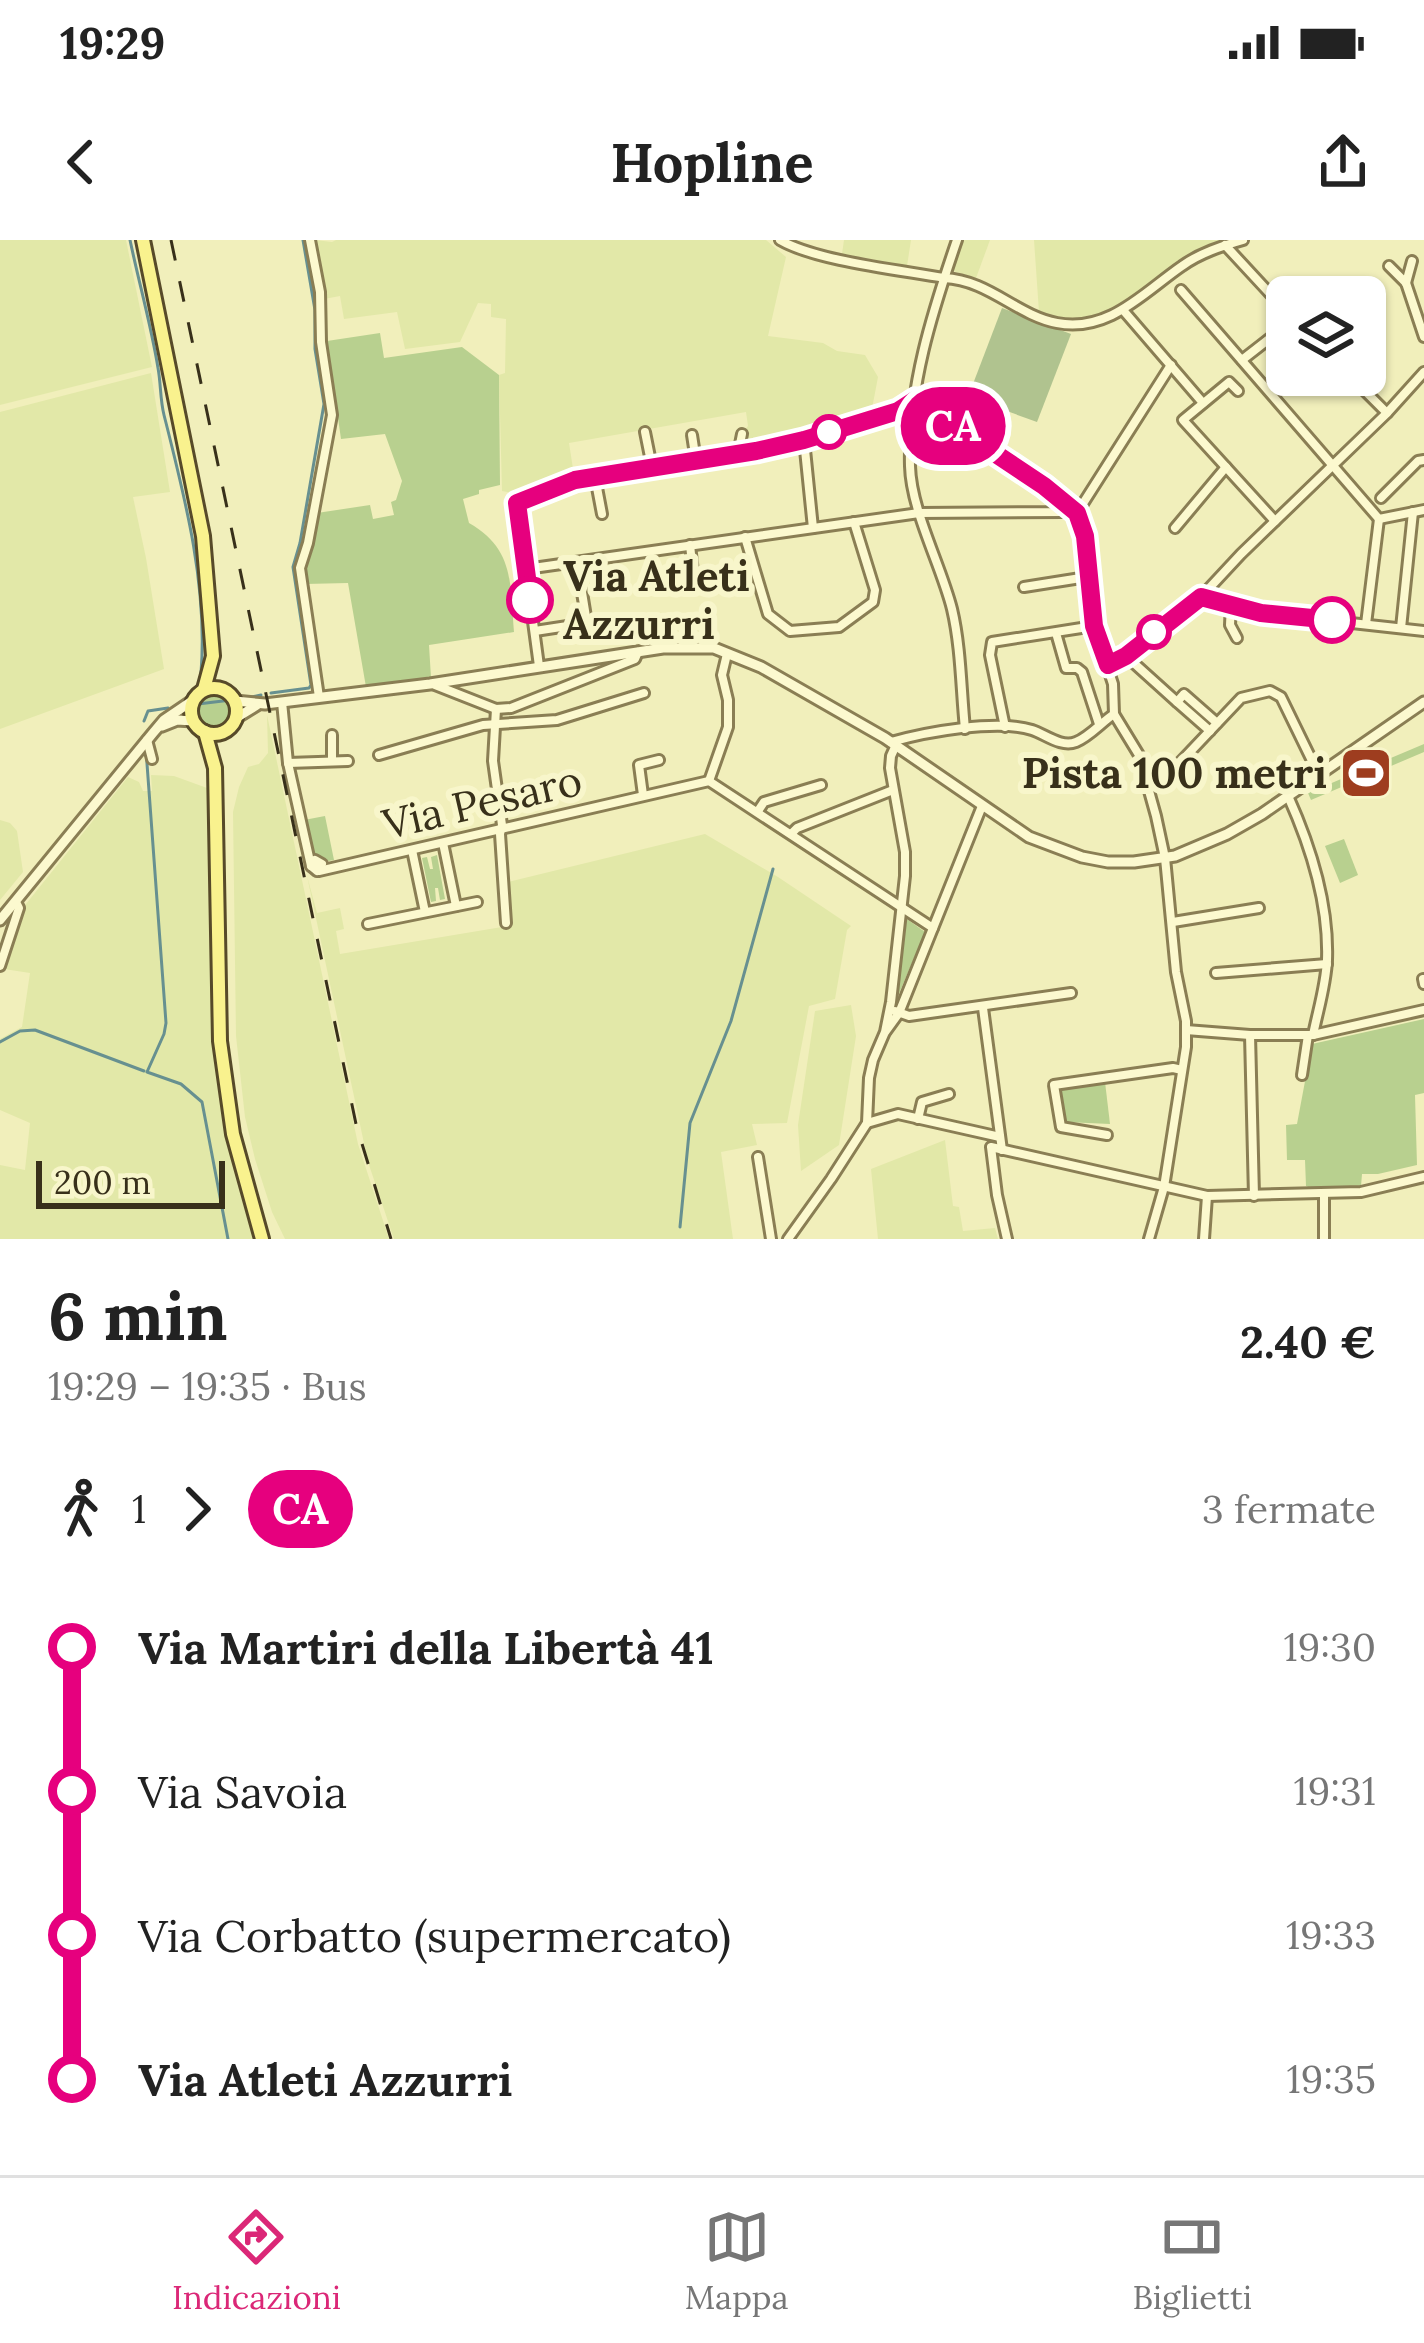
<!DOCTYPE html>
<html lang="it">
<head>
<meta charset="utf-8">
<style>
	body { margin:0; font-family:Lora,serif; background:#f6f6f6; color:#222; height:100vh; display:flex; flex-direction:column; font-size:45px; white-space:nowrap }
	* { box-sizing:border-box; margin:0 }
	p { font-size:39px; color:#767676 }
	.icon { flex:none; width:66px; height:66px; fill:none; stroke:currentColor; stroke-width:2; stroke-linecap:round; stroke-linejoin:round }
	.map { position:relative; height:999px; overflow:hidden }
	.drawer { display:flex; flex-direction:column; background:#fff; flex:1 }
	.drawer>* { flex:none }
	.badge { padding:0 24px; border-radius:39px; font-size:42px; line-height:78px }
	.buttons { position:absolute; left:1266px; top:36px; display:grid; gap:24px }
	.buttons a { display:grid; place-items:center; width:120px; height:120px; border-radius:18px; background:#fff; box-shadow:0 3px 9px #0004; font-size:60px }
	.scale { position:absolute; left:36px; bottom:30px; width:189px; box-sizing:border-box; padding-left:12px; border:6px solid #38301a; border-top:0; font-size:33px; line-height:42px; white-space:nowrap; color:#38301a; -webkit-text-stroke:9px #f8f6cb; paint-order:stroke }
	.map>.badge { position:absolute; translate:-50% -50%; box-shadow:0 0 0 6px #fff }
	.legs { display:flex; align-items:center; gap:18px; height:132px; padding:0 48px; font-size:39px }
	.legs p { margin-inline-start:auto }
	.summary { display:flex; align-items:center; justify-content:space-between; height:204px; padding:0 48px }
	h1 { font-size:66px; font-weight:800; line-height:90px }
	ul { padding:0 48px; list-style:none }
	li { display:flex; align-items:center; gap:42px; height:144px; font-size:45px }
	li i { display:grid; place-items:center; width:18px; height:100%; margin:0 15px; background:currentColor }
	li i::after { content:''; width:30px; height:30px; margin:-15px; border:9px solid; border-radius:50%; background:#fff }
	li p { margin-inline-start:auto }
	li:first-child i { background:linear-gradient(#0000 50%,currentColor 0) }
	li:last-child i { background:linear-gradient(currentColor 50%,#0000 0) }
	.status { display:flex; justify-content:space-between; align-items:center; height:84px; padding:0 60px; background:#fff; direction:ltr }
	.status svg { height:33px; fill:currentColor }
	header { display:flex; justify-content:space-between; align-items:center; height:156px; padding:0 48px; background:#fff; font-size:54px; font-weight:800 }
	.tabs { display:flex; justify-content:space-around; align-items:center; height:168px; border-top:3px solid #e0e0e0; background:#fff; font-size:33px; color:#767676 }
	.tabs a { display:grid; justify-items:center; gap:6px }
	.tabs .on { color:#db2777 }
	.map>svg:first-child { display:block }
	.farmland { fill:#e2e8a8 }
	.green { fill:#b8d08f }
	.cemetery { fill:#b0c38f }
	.lines { fill:none; stroke-linecap:round; stroke-linejoin:round }
	.stream { stroke:#679090; stroke-width:3 }
	.minor-casing { stroke:#8a7e54; stroke-width:14 }
	.tertiary-casing { stroke:#8a7e54; stroke-width:15 }
	.primary-casing { stroke:#574a29; stroke-width:18 }
	.minor { stroke:#fcf9cf; stroke-width:8 }
	.tertiary { stroke:#fcf9cf; stroke-width:9 }
	.primary { stroke:#f9f28e; stroke-width:12 }
	.rail { stroke:#38301a; stroke-width:3; stroke-dasharray:21 21; stroke-linecap:butt }
	.line-1-casing { stroke:#fff; stroke-width:27 }
	.line-1 { stroke:#e6007e; stroke-width:18 }
	.stop-1-dot { fill:#fff; stroke:#e6007e; stroke-width:6 }
	.labels { text-anchor:middle; dominant-baseline:central; stroke-width:12; stroke-linejoin:round; paint-order:stroke }
	.stop-label { font-size:42px; font-weight:bold; fill:#38301a; stroke:#f8f6cb; text-anchor:start }
	.poi-label { font-size:42px; font-weight:bold; fill:#38301a; stroke:#f8f6cb; text-anchor:end }
	.street-label { font-size:42px; fill:#38301a; stroke:#f8f6cb }
</style>
</head>
<body>
<div class="status"><b>19:29</b><svg viewBox="0 0 49 12"><path d="M0 12V9h3v3zM5 12V6h3v6zM10 12V3h3v9zM15 12V0h3v12zM26 1h20v11H26zM47 4h2v5h-2z"/></svg></div>
<header><svg class="icon" aria-label="back" viewBox="0 0 24 24"><path d="M15 5l-7 7 7 7"/></svg>Hopline<svg class="icon" aria-label="share" viewBox="0 0 24 24"><path d="M12 15V3M7 8l5-5 5 5M5 13v7h14v-7"/></svg></header>
<div class="map">
<svg width="1424" height="999" viewBox="0 0 1424 999">
	<rect width="100%" height="100%" fill="#f1efbb"/>
	<!-- farmland -->
	<g class="farmland">
		<path d="M0 0H126L152 127 0 165Z"/>
		<path d="M315 0 332 2 336 0H766L786 17 768 96 823 103 837 111 865 115 878 137 871 174 743 206 745 190 748 186 746 172 569 203 574 235 524 255 502 251 499 135 505 133 506 79 491 77V64L478 63 460 102 405 109 397 72 344 79 340 56 324 59Z"/>
		<path d="M844 0H911L907 26 842 14Z"/>
		<path d="M961 0H990L976 38 953 31V23Z"/>
		<path d="M1034 0H1223L1224 2 1186 18 1126 62 1105 73 1078 78 1058 79 1039 72Z"/>
		<path d="M151 133 170 252 133 257 146 318 164 429 0 489V172Z"/>
		<path d="M267 475 358 904 389 999H285L272 972 255 919 245 877 236 796 233 572 239 547 248 527 259 524 268 513Z"/>
		<path d="M151 535 174 536 207 548 210 563 214 770 219 840 233 916 254 999H0V925L25 930 30 883 0 870V799L22 787 30 733 4 729 22 669 128 537 139 542 143 551H152Z"/>
		<path d="M0 580 10 583 17 591 23 632 0 660Z"/>
		<path d="M705 594 778 637 851 686 847 690 835 759 809 766 787 883 752 884 757 905 721 912 733 999H394L368 922 307 636 317 673 340 668 344 689 336 691 340 714 508 686V642Z"/>
		<path d="M851 765 856 796 839 905 801 931 798 885 815 771Z"/>
		<path d="M945 900 953 966 959 967 963 991 995 988 998 999H878L871 929Z"/>
	</g>
	<!-- green -->
	<g class="green">
		<path d="M380 93 384 118 462 107 499 135 500 245 479 250V254L463 259 469 283C515 309 510 345 514 392L429 405 431 438 366 447 348 343 305 344V324L317 273 370 265 373 279 394 275 391 262 396 260 402 241 385 194 341 199 327 101Z"/>
		<circle cx="213" cy="471" r="19"/>
		<path d="M1424 504V512L1311 560 1308 553Z"/>
		<path d="M325 576 334 620 323 622 318 618 312 619 304 580Z"/>
		<path d="M1344 599 1358 635 1340 643 1325 606Z"/>
		<path d="M437 615 445 659 440 660 438 648H435L436 661 431 662 422 618 427 617 430 629H433L431 617Z"/>
		<path d="M904 677 925 692 895 763 894 762 896 743 899 744Z"/>
		<path d="M1424 779V853L1415 855 1417 925 1378 934H1362L1361 946 1355 948 1313 949 1306 946 1305 920H1287L1286 885 1297 884 1312 804Z"/>
		<path d="M1105 842 1110 884 1066 882 1060 849Z"/>
	</g>
	<!-- cemetery -->
	<path class="cemetery" d="M1002 68 1071 94 1037 182 968 157Z"/>
	<g class="lines">
		<!-- stream -->
		<g class="stream">
			<path d="M130 0C139 43 151 85 158 128 161 144 160 159 164 175 185 258 208 346 201 433"/>
			<path d="M271 453 309 448 311 445 293 327 300 303 324 164 315 109V70L303 0"/>
			<path d="M252 457 261 455"/>
			<path d="M198 464 231 460"/>
			<path d="M144 481 148 471 168 468"/>
			<path d="M146 510 166 783 164 794 147 832 181 844 202 862 228 999"/>
			<path d="M0 802 20 791 35 790 144 831"/>
			<path d="M680 987 690 883 731 781 773 629"/>
		</g>
		<!-- minor casing -->
		<g class="minor-casing">
			<g id="minor">
				<path d="M310 0 320 52 321 102 332 175 308 303 300 328 319 457"/>
				<path d="M780 0C816 21 900 30 944 38 989 40 1016 75 1057 83 1109 93 1144 52 1182 26 1200 13 1222 6 1243 0"/>
				<path d="M957 0C932 73 908 148 910 226 911 270 941 325 952 369 961 407 961 449 965 489"/>
				<path d="M1225 5 1287 72"/>
				<path d="M1389 26 1406 43 1424 97"/>
				<path d="M1406 43 1412 21"/>
				<path d="M1181 50 1379 279 1424 270"/>
				<path d="M1123 70 1203 163"/>
				<path d="M1242 120 1287 85"/>
				<path d="M1349 135 1387 173"/>
				<path d="M1238 151 1229 142 1183 180 1275 281"/>
				<path d="M915 161 1072 267 1077 273 1085 296 1094 386 1113 444 1114 474 1139 515 1156 576 1165 618 1176 732 1186 781V807L1164 947 1149 999"/>
				<path d="M645 192 652 227"/>
				<path d="M692 195 696 221"/>
				<path d="M804 200 813 288"/>
				<path d="M738 214 742 194"/>
				<path d="M595 237 602 274"/>
				<path d="M1381 258 1418 221 1424 220"/>
				<path d="M1077 273 1171 125"/>
				<path d="M1175 288 1226 227"/>
				<path d="M745 297 768 374 790 391 839 387 873 362 875 350 854 282"/>
				<path d="M690 305 693 332"/>
				<path d="M526 329 919 273 1063 272 1071 268"/>
				<path d="M1024 347 1087 337"/>
				<path d="M1201 357 1261 373 1424 391"/>
				<path d="M1231 364 1230 385 1237 398"/>
				<path d="M1366 384 1379 279"/>
				<path d="M1401 388 1413 272"/>
				<path d="M535 391 587 383 577 322"/>
				<path d="M1056 393 1066 428H1077L1082 432 1099 484"/>
				<path d="M1126 416 1177 462"/>
				<path d="M1108 425 1126 416 1201 357 1241 314 1387 173 1424 132"/>
				<path d="M539 426 517 263 575 240 756 211 804 200 898 171 915 161"/>
				<path d="M435 445 496 469 511 468 635 419 638 412"/>
				<path d="M282 462 288 523 311 626"/>
				<path d="M496 469 493 521 502 585 500 594 506 683"/>
				<path d="M1005 487 990 415 992 402 1094 386"/>
				<path d="M1210 491 1177 462 1184 454 1217 483"/>
				<path d="M332 495V521"/>
				<path d="M147 500 152 519"/>
				<path d="M891 502C926 492 997 479 1032 490 1045 494 1061 508 1076 502 1089 497 1102 482 1114 474"/>
				<path d="M379 515 483 485 557 480 644 453"/>
				<path d="M288 523 348 521"/>
				<path d="M709 541 728 487V460L722 435 727 414"/>
				<path d="M1147 542 1171 532 1241 458 1270 451 1281 457 1319 535"/>
				<path d="M643 555 639 525 659 520"/>
				<path d="M1288 556C1311 607 1329 664 1327 720 1326 745 1318 770 1313 795"/>
				<path d="M758 571 764 562 821 545"/>
				<path d="M791 594 797 588 893 550"/>
				<path d="M443 603 456 666"/>
				<path d="M412 610 425 672"/>
				<path d="M315 620 322 624 317 631 311 626Z"/>
				<path d="M319 631 709 541 933 688"/>
				<path d="M1173 682 1259 668"/>
				<path d="M368 684 477 662"/>
				<path d="M0 726 19 668 16 662"/>
				<path d="M1216 733 1327 724"/>
				<path d="M1423 739 1424 744"/>
				<path d="M983 768 1002 910"/>
				<path d="M895 771 909 776 1071 753"/>
				<path d="M1186 790 1250 795H1313L1424 770"/>
				<path d="M886 791 899 773 982 566"/>
				<path d="M1250 795 1254 956"/>
				<path d="M1302 835 1308 795"/>
				<path d="M918 879 922 862 949 854"/>
				<path d="M867 883 898 874 1000 897"/>
				<path d="M1107 895 1061 887 1054 845 1173 828 1182 830"/>
				<path d="M758 917 771 999"/>
				<path d="M1324 954V999"/>
				<path d="M788 999 831 939 867 883 869 838 873 820 885 792 891 762 905 636V612L890 528 891 516 896 505"/>
				<path d="M1007 999 997 955 991 907 1207 956 1361 952 1424 937"/>
				<path d="M1204 999 1207 956"/>
			</g>
		</g>
		<!-- tertiary casing -->
		<g class="tertiary-casing">
			<g id="tertiary">
				<path d="M235 461 265 464 430 444 663 408H714L761 427 885 498 1029 597 1082 617 1108 622H1134L1175 616 1227 594 1262 574 1424 462"/>
				<path d="M236 478 257 465"/>
				<path d="M162 486 177 480 193 481"/>
				<path d="M0 680 153 493 164 480 192 461"/>
			</g>
		</g>
		<!-- primary casing -->
		<g class="primary-casing">
			<g id="primary">
				<path d="M143 0 203 296 213 416 204 449"/>
				<circle cx="214" cy="471" r="23"/>
				<path d="M205 492 215 528 220 801 233 894 262 999"/>
			</g>
		</g>
		<!-- minor -->
		<use href="#minor" class="minor"/>
		<!-- tertiary -->
		<use href="#tertiary" class="tertiary"/>
		<!-- primary -->
		<use href="#primary" class="primary"/>
		<!-- rail -->
		<path class="rail" d="M171 0 356 884 391 999"/>
	</g>
	<g class="lines">
		<!-- line-1 casing -->
		<g class="line-1-casing">
			<path id="line-1" d="M530 360 517 263 575 240 756 211 804 200 898 171 915 160 1044 246 1077 273 1085 296 1094 386 1108 425 1126 416 1201 357 1261 373 1332 380"/>
		</g>
		<!-- line-1 -->
		<use href="#line-1" class="line-1"/>
	</g>
	<!-- icons -->
	<defs>
		<g id="stadium-square" transform="scale(2.7)"><rect x="-9" y="-9" width="18" height="18" rx="4" fill="#9e3d1f" stroke="#f8f6cb"/><path d="M0-5a6.5 5 0 1 0 0 10a6.5 5 0 1 0 0-10ZM-3.5-1.8h7v3.6h-7Z" fill="#fff"/></g>
	</defs>
	<g fill-rule="evenodd">
		<use href="#stadium-square" x="1366" y="533"/>
	</g>
	<!-- markers -->
	<g class="stop-1-dot">
		<circle cx="829" cy="192" r="15"/>
		<circle cx="530" cy="360" r="21"/>
		<circle cx="1332" cy="380" r="21"/>
		<circle cx="1154" cy="392" r="15"/>
	</g>
	<g class="labels">
		<!-- stop labels -->
		<g class="stop-label">
			<text x="563" y="336">Via Atleti<tspan x="563" dy="48">Azzurri</tspan></text>
		</g>
		<!-- poi labels -->
		<g class="poi-label">
			<text x="1327" y="533">Pista 100 metri</text>
		</g>
		<!-- street labels -->
		<g class="street-label">
			<text transform="translate(482 562) rotate(-13)">Via Pesaro</text>
		</g>
	</g>
</svg>
<div class="buttons">
<a><svg class="icon" aria-label="layers" viewBox="0 0 24 24"><path d="M12 4l9 5-9 5-9-5zM3 14l9 5 9-5"/></svg></a>
</div>
<div class="scale">200 m</div>
<b class="badge" style="left:953px;top:186px;background:#e6007e;color:#fff">CA</b>
</div>
<section class="drawer">
<div class="summary"><div><h1>6 min</h1><p>19:29 – 19:35 · Bus</p></div><b>2.40 €</b></div>
<div class="legs"><svg class="icon" aria-label="walk" viewBox="0 0 24 24"><circle cx="13" cy="4" r="2"/><path d="M13 8l-2 6 4 7M11 14l-3 7M7 12l3-4h3l4 4"/></svg>1<svg class="icon" aria-label="forward" viewBox="0 0 24 24"><path d="M9 5l7 7-7 7"/></svg><b class="badge" style="background:#e6007e;color:#fff">CA</b><p>3 fermate</p></div>
<ul>
<li><i style="color:#e6007e"></i><b>Via Martiri della Libertà 41</b><p>19:30</p></li>
<li><i style="color:#e6007e"></i><span>Via Savoia</span><p>19:31</p></li>
<li><i style="color:#e6007e"></i><span>Via Corbatto (supermercato)</span><p>19:33</p></li>
<li><i style="color:#e6007e"></i><b>Via Atleti Azzurri</b><p>19:35</p></li>
</ul>
</section>
<nav class="tabs">
<a class="on"><svg class="icon" aria-label="directions" viewBox="0 0 24 24"><path d="M12 3l9 9-9 9-9-9zM9 14v-3h6M13 9l2 2-2 2"/></svg>Indicazioni</a>
<a><svg class="icon" aria-label="map" viewBox="0 0 24 24"><path d="M3 6l6-2 6 2 6-2v14l-6 2-6-2-6 2zM9 4v14M15 6v14"/></svg>Mappa</a>
<a><svg class="icon" aria-label="tickets" viewBox="0 0 24 24"><path d="M3 7h18v10H3zM15 7v10"/></svg>Biglietti</a>
</nav>
</body>
</html>
